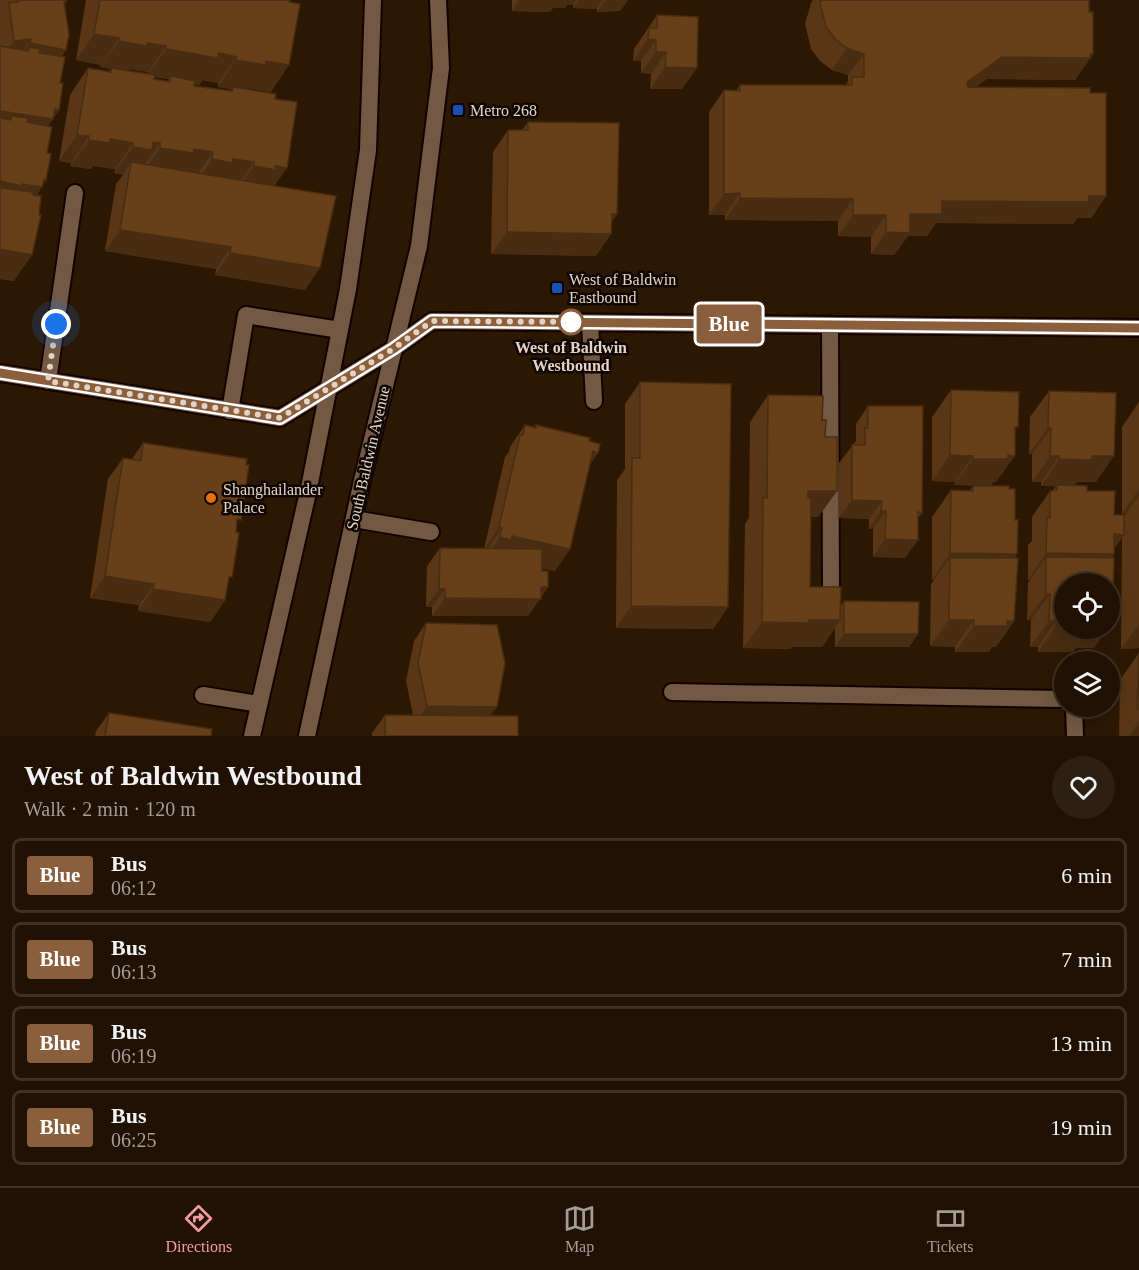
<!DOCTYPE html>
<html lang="en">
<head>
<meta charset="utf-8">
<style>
	body { margin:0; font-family:"Times New Roman",serif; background:#2d1f11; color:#f1f3f6; height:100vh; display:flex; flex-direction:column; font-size:22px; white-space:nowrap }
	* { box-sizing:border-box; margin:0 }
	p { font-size:20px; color:#a29d99 }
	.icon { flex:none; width:33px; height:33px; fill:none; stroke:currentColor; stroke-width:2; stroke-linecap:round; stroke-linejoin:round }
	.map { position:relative; height:736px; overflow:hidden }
	.drawer { display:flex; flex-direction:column; background:#211102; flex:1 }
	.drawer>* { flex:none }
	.badge { padding:0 12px; border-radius:4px; font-size:21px; line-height:39px }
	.fabs { position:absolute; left:1054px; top:573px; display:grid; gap:12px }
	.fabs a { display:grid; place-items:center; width:66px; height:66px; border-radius:50%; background:#211102; box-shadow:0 3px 15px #0003,0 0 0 2px #3e3124; font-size:30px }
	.you { position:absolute; width:30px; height:30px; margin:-15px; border:4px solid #fff; border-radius:50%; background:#1a73e8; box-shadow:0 0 0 9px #1a73e833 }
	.map>.badge { position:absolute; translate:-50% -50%; box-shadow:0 0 0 3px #fff }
	.round { display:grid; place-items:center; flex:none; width:63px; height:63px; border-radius:32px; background:#2d1f11 }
	.head { display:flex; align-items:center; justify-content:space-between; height:102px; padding:0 24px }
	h1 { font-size:28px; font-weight:700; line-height:45px }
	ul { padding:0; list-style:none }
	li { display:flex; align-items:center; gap:18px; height:75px; margin:0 12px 9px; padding:0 12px; border:3px solid #3e3124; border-radius:9px }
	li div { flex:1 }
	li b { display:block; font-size:22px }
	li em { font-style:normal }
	li .badge { min-width:66px; font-weight:700; text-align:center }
	.menu { display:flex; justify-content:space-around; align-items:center; height:84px; border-top:2px solid #3e3124; background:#211102; font-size:16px; color:#a29d99 }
	.menu a { display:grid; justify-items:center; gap:3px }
	.menu .on { color:#f59b9e }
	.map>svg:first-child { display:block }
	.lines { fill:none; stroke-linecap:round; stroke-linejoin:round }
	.service-casing { stroke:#130300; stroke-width:20 }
	.tertiary-casing { stroke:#130300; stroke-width:20 }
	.secondary-casing { stroke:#130300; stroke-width:20 }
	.service { stroke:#735943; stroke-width:16 }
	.tertiary { stroke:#735943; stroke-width:16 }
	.secondary { stroke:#735943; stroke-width:16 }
	.wall { fill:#593716; fill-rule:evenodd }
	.shaded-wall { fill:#482d12 }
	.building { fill:#674019; stroke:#482d12; stroke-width:1.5 }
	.line-casing { stroke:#fff; stroke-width:14 }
	.line { stroke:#8b5e3c; stroke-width:9 }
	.walk { stroke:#e2d3c6; stroke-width:6; stroke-dasharray:0 10.8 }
	.transit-dot { fill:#1a4fb4; stroke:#0e0501; stroke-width:2 }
	.stop-dot { fill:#fff; stroke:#8b5e3c; stroke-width:3 }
	.food-dot { fill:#e8710a; stroke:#0e0501; stroke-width:2 }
	.labels { text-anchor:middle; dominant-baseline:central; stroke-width:5; stroke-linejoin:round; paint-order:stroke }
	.poi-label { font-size:16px; fill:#e2d3c6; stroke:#0e0501; text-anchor:start }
	.stop-label { font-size:16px; font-weight:bold; fill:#e2d3c6; stroke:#0e0501 }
	.street-label { font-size:16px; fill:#e2d3c6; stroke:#0e0501 }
</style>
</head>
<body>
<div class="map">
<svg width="1139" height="736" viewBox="0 0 1139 736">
	<rect width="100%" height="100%" fill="#2c1702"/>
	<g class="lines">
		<!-- service casing -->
		<g class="service-casing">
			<g id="service">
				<path d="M590 323 594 401"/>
				<path d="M830 325 831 593"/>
				<path d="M48 381 75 193"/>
				<path d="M230 411 246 315 340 330"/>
				<path d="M354 519 431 532"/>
				<path d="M672 692 1065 699"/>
				<path d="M203 695 259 704"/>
				<path d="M1074 706 1075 736"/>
			</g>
		</g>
		<!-- tertiary casing -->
		<g class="tertiary-casing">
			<path id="tertiary" d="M0 373 280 418 393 349 432 321 1139 328"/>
		</g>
		<!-- secondary casing -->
		<g class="secondary-casing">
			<g id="secondary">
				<path d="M252 736 309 488 348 289 368 150 373 0"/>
				<path d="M307 736 361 485 419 246 441 68 438 0"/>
			</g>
		</g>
		<!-- service -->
		<use href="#service" class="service"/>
		<!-- tertiary -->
		<use href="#tertiary" class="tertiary"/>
		<!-- secondary -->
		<use href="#secondary" class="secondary"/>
	</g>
	<!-- wall -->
	<g class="wall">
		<path d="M0 0H66L65 4 66 50 62 56 59 110 48 126 46 180 37 195 14 281 0 279Z"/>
		<path d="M86 0H290L271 92 249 88 248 89 275 99 274 186 305 290 215 275 216 269 105 251 116 184 123 175 114 173 115 169 93 166 91 169 70 166 71 163 59 161 70 95 88 68 109 72 111 69 100 67 101 65 76 60ZM130 69 148 72 147 74 129 71ZM154 77 169 79 167 81 154 79ZM203 80 218 83V87L232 89 230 91 194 86 195 84 199 85Z"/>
		<path d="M512 0H628L620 11 597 12V9L573 8V5H567L565 8H553L550 12 512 11Z"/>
		<path d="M813 0H1089L1093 54 1075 80 987 79 976 87 1090 93 1106 196 1091 218H1077L1073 224 936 223 927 236H908L894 255 871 254V237L838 236V221L725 220V215H709V112L724 90 736 91 740 85H846L848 81V75L832 70 820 61 811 49 805 24 811 3Z"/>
		<path d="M657 15 682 89H650L651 74 641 73V61H633L634 49Z"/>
		<path d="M528 122 617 214 611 223V234L596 256 491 254 493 152 508 130H522Z"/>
		<path d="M640 382 728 607 713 629 616 628 617 480 625 469V404Z"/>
		<path d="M951 390 1015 431 996 482H993L990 486 954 485 955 482 932 481V417Z"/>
		<path d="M1049 391 1096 482H1077L1074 485 1087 491 1114 515 1124 517 1126 514H1122V427L1139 402V648L1121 649 1122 538 1114 548V554L1112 558V621L1110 625V584L1065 628H1107L1094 648H1076L1072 652H1038V647H1030L1031 620H1027L1028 583 1030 580H1028V545L1032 541V517L1050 491 1053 490 1056 486H1041V482H1032V454H1029L1030 417Z"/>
		<path d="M768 395 822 420 837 491 818 517H810V587L841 606 844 601 918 634 909 647H835V628L822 647H792L790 649 743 648 745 524 749 518 750 422Z"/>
		<path d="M868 406 922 513 918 518 905 558 873 557V529H869V519L839 518V463L856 441V424Z"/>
		<path d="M525 425 534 427 536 425 589 441 590 465 570 549 555 571 542 568V571L548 587 528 616H432V607H426L427 566 440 548 484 549 505 457 509 452 510 447Z"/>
		<path d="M143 443 236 526 225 600 210 622 138 611 139 605 90 598 108 479 123 458 132 459Z"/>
		<path d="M973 486 1009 489 1015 520 1017 554 1014 558V621L996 647H992L989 652H955V647L930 646 931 584 934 580H932V517L951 490H970Z"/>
		<path d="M426 623 497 707 490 715 518 736H372V733L385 715H413L406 681 414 641Z"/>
		<path d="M1139 653V736H1120L1119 735 1120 680Z"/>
		<path d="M109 713 211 736H95L96 731Z"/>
	</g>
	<!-- shaded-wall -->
	<g class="shaded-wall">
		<path d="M519 0H576L573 5H567L565 8H553L550 12 512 11Z"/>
		<path d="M579 0H603L597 9 573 8Z"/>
		<path d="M606 0H628L620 11 597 12Z"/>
		<path d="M94 34 119 38 101 65 76 60Z"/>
		<path d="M31 39 12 66 0 62 14 41Z"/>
		<path d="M648 39 656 40 641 61H633Z"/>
		<path d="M119 41 147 43 166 46 148 72 130 69 128 72 100 67Z"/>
		<path d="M30 43 66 50 48 77 29 51V47L13 70H11Z"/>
		<path d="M847 48 864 54 848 75 832 70Z"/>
		<path d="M166 49 219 53 237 57 218 83 203 80 199 85 170 79 171 76 169 79 147 75Z"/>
		<path d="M656 52H666L651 74 641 73Z"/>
		<path d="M1093 54 1075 80 987 79 952 104 967 82 1002 57Z"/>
		<path d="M236 60 266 61 289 65 271 92 249 88 247 92 233 87 232 89 218 87Z"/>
		<path d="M665 67 697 68 682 89H650Z"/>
		<path d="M55 109 59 110 34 146 11 120 12 116 0 133V111Z"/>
		<path d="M77 135 89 136 71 163 59 161Z"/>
		<path d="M110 139 133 143 115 169 93 166 91 169 70 166 89 140Z"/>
		<path d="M153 142 160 143 142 169 131 162 123 175 114 173 133 147Z"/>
		<path d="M160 148 194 149 213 152 195 178 141 175Z"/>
		<path d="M212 159H233L254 162 236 188 194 186Z"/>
		<path d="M254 166H275L287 168 268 195 235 192Z"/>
		<path d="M44 179 46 180 41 187H42L24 214 0 211V181L22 184Z"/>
		<path d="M740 193 725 215H709L724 194Z"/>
		<path d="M1089 196H1106L1091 218H1077L1073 224 936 223 927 236H908L894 255 871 254 886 232 910 214 942 201Z"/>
		<path d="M740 198 853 199 838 221 725 220Z"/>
		<path d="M612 214H617L603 234H611L596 256 491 254 507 232Z"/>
		<path d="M853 215H886L871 237 838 236Z"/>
		<path d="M120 230 231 247 216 269 105 251Z"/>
		<path d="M0 249 32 255 14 281 0 279Z"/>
		<path d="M230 253 320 268 305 290 215 275Z"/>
		<path d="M1048 428H1051L1032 454H1029Z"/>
		<path d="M593 451 598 453 583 475Z"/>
		<path d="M950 455 973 456 955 482 932 481Z"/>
		<path d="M1008 455 1015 456 996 482H993L990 486 954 485 973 459Z"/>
		<path d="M1050 456H1059L1041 482H1032Z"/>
		<path d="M1092 456H1114L1096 482H1077L1073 487 1041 486 1059 459Z"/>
		<path d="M1139 489V495L1126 514H1122Z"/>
		<path d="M808 491H837L818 517H789Z"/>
		<path d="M852 500 882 501 869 519 839 518Z"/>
		<path d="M881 511H886L873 529H869Z"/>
		<path d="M499 527 502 528 487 550 484 549Z"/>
		<path d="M1114 534 1124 535 1110 554H1114L1096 580 1046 557 1030 580H1028L1046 553Z"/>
		<path d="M512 536 570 549 555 571 498 558 485 559 500 537Z"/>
		<path d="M885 539 918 540 905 558 873 557Z"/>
		<path d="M950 553 1017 554 999 580 950 558 934 580H932Z"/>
		<path d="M105 576 154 584 139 605 90 598Z"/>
		<path d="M541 587H548L528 616H432L445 598Z"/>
		<path d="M153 589 225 600 210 622 138 611Z"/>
		<path d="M439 589H445L432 607H426Z"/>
		<path d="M1046 594H1050L1031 620H1027Z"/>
		<path d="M631 606 728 607 713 629 616 628Z"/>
		<path d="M809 620H840L822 647H792L790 649 743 648 762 622Z"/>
		<path d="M949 620H974L955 647 930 646Z"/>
		<path d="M1007 621H1014L996 647H992L989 652H955L974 626Z"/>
		<path d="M1049 621H1056L1038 647H1030Z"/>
		<path d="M1139 623V648L1121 649Z"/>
		<path d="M1056 625H1065V628H1107L1094 648H1076L1072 652H1038Z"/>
		<path d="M844 634H918L909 647H835Z"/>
		<path d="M427 706 497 707 484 724 415 723Z"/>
		<path d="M1139 721V736H1129Z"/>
	</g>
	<!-- building -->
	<g class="building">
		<path d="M18 0H66V2H64L69 35 66 50 30 43 31 39 14 41 9 3 18 2Z"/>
		<path d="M100 0H290L289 2 300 4 289 65 266 61 265 65 236 60 237 57 219 53 218 58 166 49V46L147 43V46L119 41V38L94 34Z"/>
		<path d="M821 0H1089V12H1093V54H1090V58L1002 57 967 82 968 87 1090 88V93H1106V196H1089L1088 202 942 201V214H910V233L886 232V215H853V199L740 198V193L724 194V90L740 91V85H852V77H864V54L847 48 835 39 826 27 820 3Z"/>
		<path d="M657 15 698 17 697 68 665 67 666 52H656V40L648 39 649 28H657Z"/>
		<path d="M0 46 29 51V47L40 49 39 53 65 57 60 83H63L59 110 55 109 53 119 0 111Z"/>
		<path d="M88 68 111 72V68L155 75 154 79 170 82 171 76 195 81 194 86 232 91 233 87 276 94 275 99 297 102 287 168 275 166V170L254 166V162L233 159 232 163 212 159 213 152 194 149 193 153 160 148V143L153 142 152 150 133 147V143L110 139V143L89 140V136L77 135Z"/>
		<path d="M12 116 28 118 27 122 52 127 47 153 51 154 46 180 44 179 42 187 22 184V186L0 181V118L11 120Z"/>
		<path d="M528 122 619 123 617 214H612L611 234 507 232 508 130H528Z"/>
		<path d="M131 162 336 196 320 268 230 253 231 247 120 230Z"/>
		<path d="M0 188 33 192V195L41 196 39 215H41L32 255 0 249Z"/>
		<path d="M640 382 731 384 728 607 631 606 632 458H640Z"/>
		<path d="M951 390 1019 392 1018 427H1015V456L1008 455V459H973V456L950 455Z"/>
		<path d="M1049 391 1116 393 1114 456H1092V460L1059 459V456H1050L1051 428H1048Z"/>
		<path d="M768 395 823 396 822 420H826L825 437H837V491H808V498H811L810 587H841L840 620H809V623L762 622 763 497 767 498Z"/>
		<path d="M868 406H923L922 513 918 512V540L885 539 886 511H881L882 501 852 500V445H865V428H868Z"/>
		<path d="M525 425 536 428V425L590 438 589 441 600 444 598 453 593 451 570 549 512 536 511 540 500 537 502 528 499 527 520 435H523Z"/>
		<path d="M143 443 247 459 246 465H249L241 520 237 519 236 532 239 533 232 577H229L225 600 153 589 154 584 105 576 123 458 141 461Z"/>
		<path d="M1057 485 1087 486V491H1115L1114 515H1124V535L1114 534V554L1046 553 1047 518H1050V491L1057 490Z"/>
		<path d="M973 486H1009V489H1015V520H1018L1017 554 950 553 951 490 973 491Z"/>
		<path d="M440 548 542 549V571H548V587H541V599L445 598V589H439Z"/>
		<path d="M1046 557 1114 558 1112 621H1110V584H1065V625H1056V621H1049L1050 594H1046Z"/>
		<path d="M950 558H1018L1014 621H1007V626H974V620H949Z"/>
		<path d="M844 601 919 602 918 634H844Z"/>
		<path d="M426 623 497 625 505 663 497 707 427 706 418 663Z"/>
		<path d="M1139 653V710L1137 708Z"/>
		<path d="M109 713 212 729 211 736H105Z"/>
		<path d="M385 715 518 716V736H385Z"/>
	</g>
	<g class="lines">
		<!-- line casing -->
		<g class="line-casing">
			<path id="line" d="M0 373 280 418 393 349 432 321 1139 328"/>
		</g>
		<!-- line -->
		<use href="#line" class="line"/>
		<!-- walk -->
		<path class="walk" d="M56 324 48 381 280 418 393 349 432 321 571 322"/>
	</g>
	<!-- markers -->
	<g class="transit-dot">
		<rect x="452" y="104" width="12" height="12" rx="3"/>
		<rect x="551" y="282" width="12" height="12" rx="3"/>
	</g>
	<circle class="stop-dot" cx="571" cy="322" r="12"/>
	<circle class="food-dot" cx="211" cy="498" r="6"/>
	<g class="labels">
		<!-- poi labels -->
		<g class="poi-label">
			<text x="470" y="110">Metro 268</text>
			<text x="569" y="279">West of Baldwin<tspan x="569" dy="18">Eastbound</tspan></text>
			<text x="223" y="489">Shanghailander<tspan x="223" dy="18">Palace</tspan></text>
		</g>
		<!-- stop labels -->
		<g class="stop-label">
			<text x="571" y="347">West of Baldwin<tspan x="571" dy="18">Westbound</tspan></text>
		</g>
		<!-- street labels -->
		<g class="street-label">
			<text transform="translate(368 458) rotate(-77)">South Baldwin Avenue</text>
		</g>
	</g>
</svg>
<div class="fabs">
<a><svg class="icon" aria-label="locate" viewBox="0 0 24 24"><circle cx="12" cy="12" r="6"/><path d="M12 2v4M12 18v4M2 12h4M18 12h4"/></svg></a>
<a><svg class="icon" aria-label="layers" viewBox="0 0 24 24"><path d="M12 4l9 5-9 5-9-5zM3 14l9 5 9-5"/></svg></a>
</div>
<div class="you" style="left:56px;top:324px"></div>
<b class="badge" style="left:729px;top:324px;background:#8b5e3c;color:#fff">Blue</b>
</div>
<section class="drawer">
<div class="head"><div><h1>West of Baldwin Westbound</h1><p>Walk · 2 min · 120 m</p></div><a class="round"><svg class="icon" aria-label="heart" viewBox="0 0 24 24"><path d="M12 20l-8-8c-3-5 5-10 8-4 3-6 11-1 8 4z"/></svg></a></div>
<ul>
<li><span class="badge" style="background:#8b5e3c;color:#fff">Blue</span><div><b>Bus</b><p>06:12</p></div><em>6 min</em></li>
<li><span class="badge" style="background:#8b5e3c;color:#fff">Blue</span><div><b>Bus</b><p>06:13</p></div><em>7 min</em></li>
<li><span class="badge" style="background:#8b5e3c;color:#fff">Blue</span><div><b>Bus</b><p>06:19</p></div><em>13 min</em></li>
<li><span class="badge" style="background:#8b5e3c;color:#fff">Blue</span><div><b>Bus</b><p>06:25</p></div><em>19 min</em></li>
</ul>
</section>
<nav class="menu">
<a class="on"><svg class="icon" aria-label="directions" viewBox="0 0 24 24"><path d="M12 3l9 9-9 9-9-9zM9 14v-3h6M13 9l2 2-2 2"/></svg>Directions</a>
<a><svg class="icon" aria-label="map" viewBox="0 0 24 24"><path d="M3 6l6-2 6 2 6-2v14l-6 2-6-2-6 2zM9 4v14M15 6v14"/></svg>Map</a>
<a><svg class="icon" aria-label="tickets" viewBox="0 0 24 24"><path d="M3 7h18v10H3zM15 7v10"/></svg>Tickets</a>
</nav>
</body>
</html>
